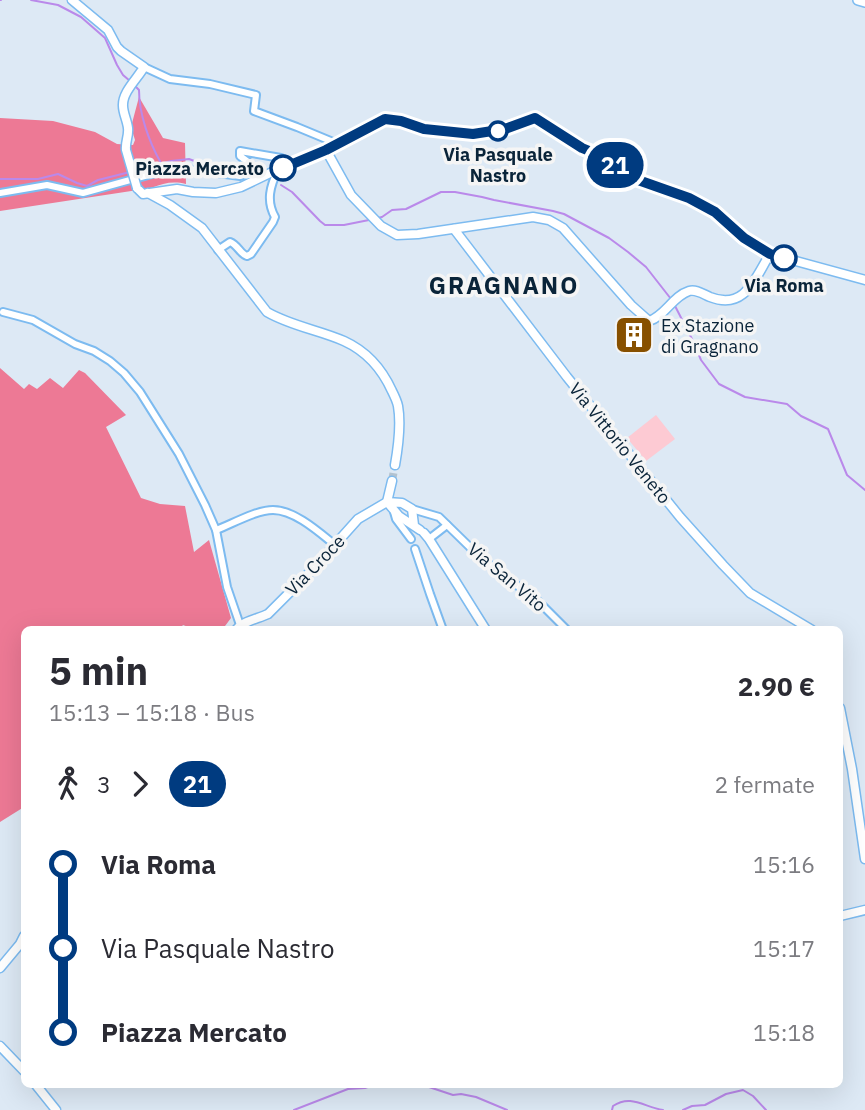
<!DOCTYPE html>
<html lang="it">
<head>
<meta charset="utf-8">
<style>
	body { margin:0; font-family:"IBM Plex Sans",sans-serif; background:#f2f2f3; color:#2b2b33; height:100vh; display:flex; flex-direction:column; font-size:26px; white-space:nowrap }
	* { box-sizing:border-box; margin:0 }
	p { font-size:23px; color:#7c7c81 }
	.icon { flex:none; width:38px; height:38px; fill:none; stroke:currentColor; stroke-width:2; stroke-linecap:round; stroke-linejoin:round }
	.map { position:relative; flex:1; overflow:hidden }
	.sheet { position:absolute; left:21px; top:626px; width:822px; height:462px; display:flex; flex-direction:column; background:#fff; border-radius:10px; box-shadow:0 7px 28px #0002 }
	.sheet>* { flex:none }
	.badge { padding:0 14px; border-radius:23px; font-size:24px; line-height:46px }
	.map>.badge { position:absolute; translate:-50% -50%; box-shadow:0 0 0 4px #fff }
	.legs { display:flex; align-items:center; gap:10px; height:77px; padding:0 28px; font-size:23px }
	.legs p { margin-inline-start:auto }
	.summary { display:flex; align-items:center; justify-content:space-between; height:119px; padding:0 28px }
	h1 { font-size:38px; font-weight:800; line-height:52px }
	ul { padding:0 28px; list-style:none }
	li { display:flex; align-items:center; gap:24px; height:84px; font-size:26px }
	li i { display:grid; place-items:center; width:10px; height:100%; margin:0 9px; background:currentColor }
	li i::after { content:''; width:18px; height:18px; margin:-9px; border:5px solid; border-radius:50%; background:#fff }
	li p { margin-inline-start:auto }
	li:first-child i { background:linear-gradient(#0000 50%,currentColor 0) }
	li:last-child i { background:linear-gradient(currentColor 50%,#0000 0) }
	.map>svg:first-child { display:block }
	.green { fill:#fdcad3 }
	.forest { fill:#ed7995 }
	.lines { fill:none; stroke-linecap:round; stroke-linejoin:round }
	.stream { stroke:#ba89ea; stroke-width:2 }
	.tertiary-tunnel { stroke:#b3c2cf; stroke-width:8; stroke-dasharray:8 4; stroke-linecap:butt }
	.minor-casing { stroke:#7dbbf0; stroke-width:10 }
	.tertiary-casing { stroke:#7dbbf0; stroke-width:11 }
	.secondary-casing { stroke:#7dbbf0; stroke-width:12 }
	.minor { stroke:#fff; stroke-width:6 }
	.tertiary { stroke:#fff; stroke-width:8 }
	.secondary { stroke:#fff; stroke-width:9 }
	.tertiary-bridge-casing { stroke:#7dbbf0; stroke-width:11; stroke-linecap:butt }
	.tertiary-bridge { stroke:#fff; stroke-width:8 }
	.line-1-casing { stroke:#fff; stroke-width:16 }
	.line-1 { stroke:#003b80; stroke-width:10 }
	.stop-1-dot { fill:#fff; stroke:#003b80; stroke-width:3.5 }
	.labels { text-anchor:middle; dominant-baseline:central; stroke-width:7; stroke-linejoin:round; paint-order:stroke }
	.stop-label { font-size:18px; font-weight:bold; fill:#0a2439; stroke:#f5f5f5 }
	.poi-label { font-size:18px; fill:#0a2439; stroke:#f5f5f5; text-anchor:start }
	.street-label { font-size:18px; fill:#0a2439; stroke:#f5f5f5 }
	.district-label { font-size:24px; font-weight:bold; letter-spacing:2px; fill:#0a2439; stroke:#f5f5f5 }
</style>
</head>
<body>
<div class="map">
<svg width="865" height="1110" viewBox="0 0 865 1110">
	<rect width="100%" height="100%" fill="#dde9f5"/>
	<!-- green -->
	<path class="green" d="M656 415 675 439 646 461 627 438Z"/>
	<!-- forest -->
	<g class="forest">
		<path d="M139 97 163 138 185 143 186 184C173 181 164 183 151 188L0 211V118L53 121 95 132 117 144 133 145 135 140 131 127Z"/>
		<path d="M0 368 24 389 29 384 37 389 50 378 63 388 79 370 85 373 126 415 106 427 141 498 160 504 185 506 194 552 209 540 231 618 222 630H196L183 625 179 630H24V807L0 822Z"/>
	</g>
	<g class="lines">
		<!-- stream -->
		<g class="stream">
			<path d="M0 0H1"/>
			<path d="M31 0 58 5 81 17 105 38 117 65 123 75 130 81"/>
			<path d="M134 85 139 90C139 114 149 142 161 163"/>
			<path d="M136 171 171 161 189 159 197 162 212 163 243 168"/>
			<path d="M0 179H38L58 174 77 183 87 186 98 180 130 172"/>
			<path d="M281 185 292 192 320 221 325 225H344L369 220"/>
			<path d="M378 218 382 217 392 210 406 209 441 192H455L482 197 494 200 553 211 564 214 609 238 628 252 646 267 671 299"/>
			<path d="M674 304 693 341 701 360 719 384 745 397 787 404 801 416 828 429 847 475 865 490"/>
			<path d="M409 1085 426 1086 453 1095 461 1094 476 1097 507 1110"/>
			<path d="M294 1110 348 1089 365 1088 373 1085"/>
			<path d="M612 1110 613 1106C631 1094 644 1107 663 1110"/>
			<path d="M683 1110 692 1106 705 1105 726 1094 743 1090 753 1096 766 1110"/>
		</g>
		<!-- tertiary-tunnel -->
		<path class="tertiary-tunnel" d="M392 481 395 465"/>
		<!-- minor casing -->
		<g class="minor-casing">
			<g id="minor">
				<path d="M144 67 170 79 210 84 256 95 254 111 297 127 338 144"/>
				<path d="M0 193 47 185 83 193 170 169 196 170 240 176 246 174 248 162 240 156V151L281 158 291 163"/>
				<path d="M218 250 230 242C238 245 240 254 247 256L251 254 273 222 275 217C266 201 270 186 278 170"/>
				<path d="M3 312 33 320 75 344 94 351 110 361 124 373 140 392 179 454 205 505 216 530 227 587 240 625"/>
				<path d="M412 509 439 517 481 558 539 602 567 630"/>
				<path d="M394 512 396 519 411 539"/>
				<path d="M216 530C232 524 256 510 273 510 295 510 320 533 335 545"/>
				<path d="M429 539 447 525"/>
				<path d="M415 549 430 594 443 630"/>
			</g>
		</g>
		<!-- tertiary casing -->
		<g class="tertiary-casing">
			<g id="tertiary">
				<path d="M72 0 108 30 117 47 121 51 144 67C138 78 122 92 123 106 123 113 127 120 128 128 129 136 125 142 126 150"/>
				<path d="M326 150 351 195 381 226 397 235 418 234 533 217 549 220 563 228 631 305 649 321C665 316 673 296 689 291 696 289 703 294 710 297 745 311 755 278 770 254"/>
				<path d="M137 188 143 194 177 189 193 192 216 193 241 187 291 163 326 150 385 119 401 121 424 129 455 134H473L505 129 535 118 582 148 599 155 638 180 689 198 713 211 744 238 770 254 865 280"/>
				<path d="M148 193 170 205 202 228 267 312C291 326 319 330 344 341 366 351 382 369 392 391 394 395 397 401 398 406 401 423 398 448 395 465"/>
				<path d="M454 229 567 377 680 517 723 565 750 593 812 630"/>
				<path d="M414 525 412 509 402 503 387 502 399 516 420 530"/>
				<path d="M424 533 429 539 486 630"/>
				<path d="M236 630C243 621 257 619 268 614L315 567 358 519 387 502 392 481"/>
				<path d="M840 708 852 769 865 859"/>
				<path d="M840 916 865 910"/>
				<path d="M0 968 20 944 24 936"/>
				<path d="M0 1046 24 1071"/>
				<path d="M36 1085 56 1110"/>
			</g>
		</g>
		<!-- secondary casing -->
		<g class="secondary-casing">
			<path id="secondary" d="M858 0 865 2"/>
		</g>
		<!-- minor -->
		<use href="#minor" class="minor"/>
		<!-- tertiary -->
		<use href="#tertiary" class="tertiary"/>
		<!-- secondary -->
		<use href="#secondary" class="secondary"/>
		<!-- tertiary-bridge casing -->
		<g class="tertiary-bridge-casing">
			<path id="tertiary-bridge" d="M126 150 137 188"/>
		</g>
		<!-- tertiary-bridge -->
		<use href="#tertiary-bridge" class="tertiary-bridge"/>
	</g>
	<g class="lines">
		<!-- line-1 casing -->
		<g class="line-1-casing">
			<path id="line-1" d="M283 168 326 150 385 119 401 121 424 129 473 134 505 129 535 118 582 148 599 155 638 180 689 198 715 212 744 238 770 254 784 258"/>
		</g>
		<!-- line-1 -->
		<use href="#line-1" class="line-1"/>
	</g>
	<!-- icons -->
	<defs>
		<g id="building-square" transform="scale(2.0125)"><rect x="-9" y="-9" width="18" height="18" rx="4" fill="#875000" stroke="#f5f5f5"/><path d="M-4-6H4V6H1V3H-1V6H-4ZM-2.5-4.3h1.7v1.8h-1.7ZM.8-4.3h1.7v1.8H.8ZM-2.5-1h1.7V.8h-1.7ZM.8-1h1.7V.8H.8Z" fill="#fff"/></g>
	</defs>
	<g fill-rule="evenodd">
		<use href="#building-square" x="634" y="335"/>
	</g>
	<!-- markers -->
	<g class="stop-1-dot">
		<circle cx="498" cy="131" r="9"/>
		<circle cx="283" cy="168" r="12"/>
		<circle cx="784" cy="258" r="12"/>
	</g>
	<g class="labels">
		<!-- stop labels -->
		<g class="stop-label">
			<text x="498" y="154">Via Pasquale<tspan x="498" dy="21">Nastro</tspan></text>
			<text x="264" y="168" text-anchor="end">Piazza Mercato</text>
			<text x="784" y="285">Via Roma</text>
		</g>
		<!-- poi labels -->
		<g class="poi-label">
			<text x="661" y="325">Ex Stazione<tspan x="661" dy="21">di Gragnano</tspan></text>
		</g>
		<!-- street labels -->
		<g class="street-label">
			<text transform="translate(620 443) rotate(51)">Via Vittorio Veneto</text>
			<text transform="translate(315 565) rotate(-46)">Via Croce</text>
			<text transform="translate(507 577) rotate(40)">Via San Vito</text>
		</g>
		<!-- district labels -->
		<g class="district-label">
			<text x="504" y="285">GRAGNANO</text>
		</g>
	</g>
</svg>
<b class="badge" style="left:615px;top:165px;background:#003b80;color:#fff">21</b>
<section class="sheet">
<div class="summary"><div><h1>5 min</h1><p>15:13 – 15:18 · Bus</p></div><b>2.90 €</b></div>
<div class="legs"><svg class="icon" aria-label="walk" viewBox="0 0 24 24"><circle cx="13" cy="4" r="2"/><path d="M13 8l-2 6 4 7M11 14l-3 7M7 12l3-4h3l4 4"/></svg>3<svg class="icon" aria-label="forward" viewBox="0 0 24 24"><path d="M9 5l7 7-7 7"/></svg><b class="badge" style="background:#003b80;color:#fff">21</b><p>2 fermate</p></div>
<ul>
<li><i style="color:#003b80"></i><b>Via Roma</b><p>15:16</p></li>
<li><i style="color:#003b80"></i><span>Via Pasquale Nastro</span><p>15:17</p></li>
<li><i style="color:#003b80"></i><b>Piazza Mercato</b><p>15:18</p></li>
</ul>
</section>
</div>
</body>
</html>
